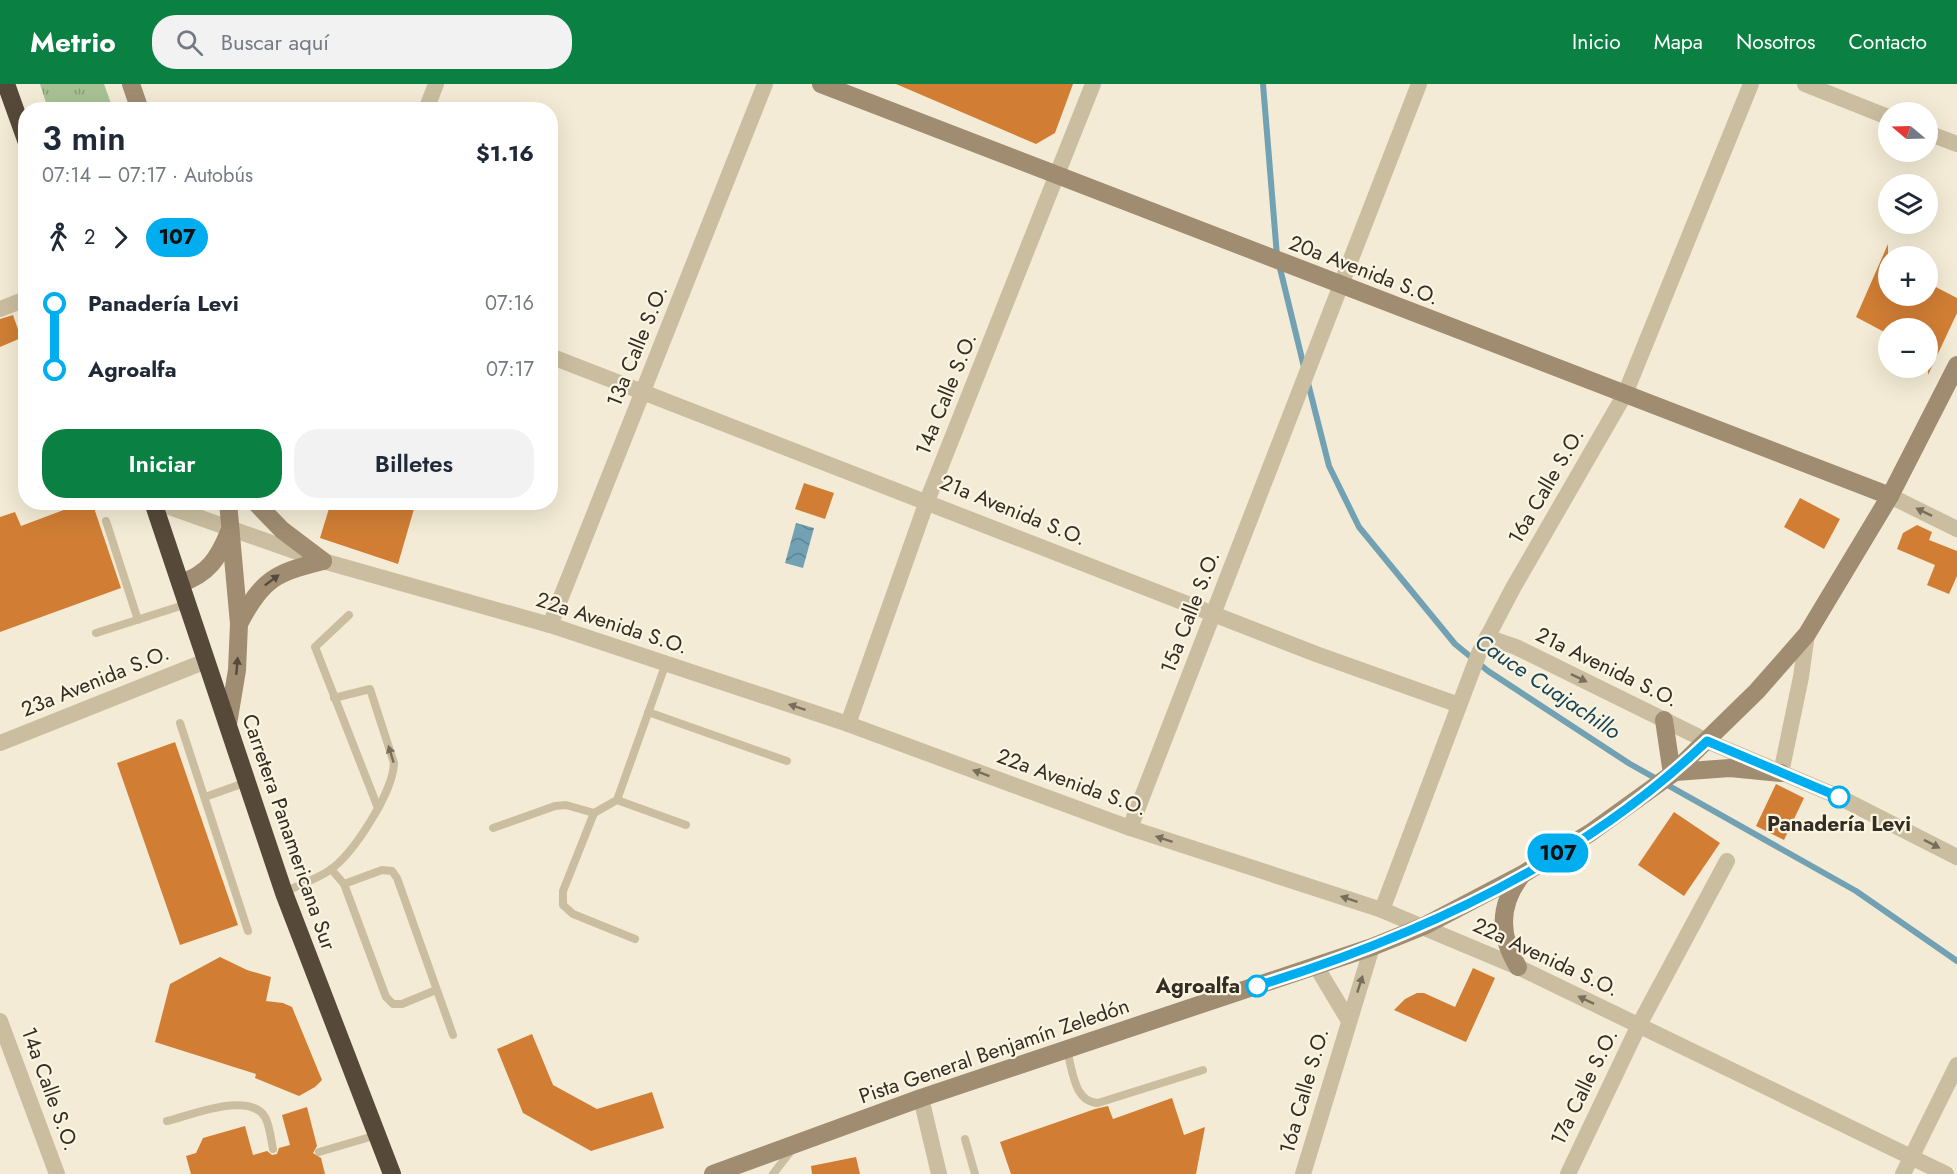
<!DOCTYPE html>
<html lang="es">
<head>
<meta charset="utf-8">
<style>
	body { margin:0; font-family:Jost,sans-serif; background:#f2f2f3; color:#1f2937; height:100vh; display:flex; flex-direction:column; font-size:22px; white-space:nowrap }
	* { box-sizing:border-box; margin:0 }
	p { font-size:20px; color:#747a83 }
	.icon { flex:none; width:33px; height:33px; fill:none; stroke:currentColor; stroke-width:2; stroke-linecap:round; stroke-linejoin:round }
	.map { position:relative; flex:1; overflow:hidden }
	.details { position:absolute; left:18px; top:18px; width:540px; height:408px; display:flex; flex-direction:column; background:#fff; border-radius:24px; box-shadow:0 6px 24px #0002 }
	.details>* { flex:none }
	.badge { padding:0 12px; border-radius:20px; font-size:21px; line-height:39px }
	.needle { width:39px; rotate:289deg }
	.controls { position:absolute; left:1878px; top:18px; display:grid; gap:12px }
	.controls a { display:grid; place-items:center; width:60px; height:60px; border-radius:50%; background:#fff; box-shadow:0 6px 24px #0002; font-size:30px }
	.map>.badge { position:absolute; translate:-50% -50%; box-shadow:0 0 0 3px #fff }
	.legs { display:flex; align-items:center; gap:9px; height:66px; padding:0 24px; font-size:20px }
	.legs p { margin-inline-start:auto }
	.summary { display:flex; align-items:center; justify-content:space-between; height:102px; padding:0 24px }
	h1 { font-size:33px; font-weight:600; line-height:45px }
	.primary-button { display:flex; gap:12px; margin-top:auto; padding:12px 24px }
	.primary-button a { flex:1; height:69px; border-radius:24px; background:#0b8043; color:#fff; font-size:24px; font-weight:600; line-height:69px; text-align:center }
	.primary-button a+a { background:#f2f2f3; color:#1f2937 }
	ul { padding:0 24px; list-style:none }
	li { display:flex; align-items:center; gap:21px; height:66px; font-size:22px }
	li i { display:grid; place-items:center; width:9px; height:100%; margin:0 8px; background:currentColor }
	li i::after { content:''; width:15px; height:15px; margin:-8px; border:4px solid; border-radius:50%; background:#fff }
	li p { margin-inline-start:auto }
	li:first-child i { background:linear-gradient(#0000 50%,currentColor 0) }
	li:last-child i { background:linear-gradient(currentColor 50%,#0000 0) }
	header { display:flex; align-items:center; gap:36px; box-sizing:border-box; height:84px; padding:0 30px; background:#0b8043; color:#fff }
	header strong { font-size:28px }
	nav { display:flex; gap:33px; margin-inline-start:auto; font-size:21px }
	.search { width:420px; height:54px; background:#f2f2f3; display:flex; align-items:center; gap:15px; box-sizing:border-box; padding:0 21px; border-radius:24px; color:#747a83; font-size:22px }
	.map>svg:first-child { display:block }
	.grass { fill:url(#grass-tufts) }
	.water { fill:url(#water-waves) }
	.lines { fill:none; stroke-linecap:round; stroke-linejoin:round }
	.stream { stroke:#71a1b2; stroke-width:6 }
	.building { fill:#d17e34 }
	.lane { stroke:#cbbea0; stroke-width:8 }
	.street { stroke:#cbbea0; stroke-width:16 }
	.secondary { stroke:#9f8c71; stroke-width:18 }
	.highway { stroke:#56493a; stroke-width:18 }
	.oneway { fill:#786e5c }
	.oneway2 { fill:#544a3b }
	.line-1-casing { stroke:#fff; stroke-width:14 }
	.line-1 { stroke:#00adee; stroke-width:9 }
	.stop-1-dot { fill:#fff; stroke:#00adee; stroke-width:3 }
	.labels { text-anchor:middle; dominant-baseline:central; stroke-width:4.5; stroke-linejoin:round; paint-order:stroke }
	.street-label { font-size:21px; fill:#342d24; stroke:#faf4e1 }
	.stop-label { font-size:21px; font-weight:bold; fill:#342d24; stroke:#faf4e1 }
	.water-label { font-size:22px; font-style:italic; fill:#164559; stroke:#faf4e1 }
</style>
</head>
<body>
<header>
<strong>Metrio</strong>
<div class="search"><svg class="icon" aria-label="search" viewBox="0 0 24 24"><circle cx="10" cy="10" r="6"/><path d="M15 15l6 6"/></svg>Buscar aquí</div>
<nav><a>Inicio</a><a>Mapa</a><a>Nosotros</a><a>Contacto</a></nav>
</header>
<div class="map">
<svg width="1957" height="1090" viewBox="0 0 1957 1090">
	<defs>
		<pattern id="grass-tufts" width="24" height="20" patternUnits="userSpaceOnUse" patternTransform="scale(1.5)"><rect width="24" height="20" fill="#a8c294"/><path d="M3 7l-1-3M5 7V3M7 7l1-3M15 17l-1-3M17 17v-4M19 17l1-3" fill="none" stroke="#8a9e79"/></pattern>
		<pattern id="water-waves" width="16" height="10" patternUnits="userSpaceOnUse" patternTransform="scale(1.5)"><rect width="16" height="10" fill="#71a1b2"/><path d="M0 5q4-4 8 0t8 0" fill="none" stroke="#5e8491"/></pattern>
	</defs>
	<rect width="100%" height="100%" fill="#f3ebd5"/>
	<!-- grass -->
	<path class="grass" d="M40 0H104L113 25H48Z"/>
	<!-- water -->
	<path class="water" d="M796 439 814 444 803 484 785 479Z"/>
	<g class="lines">
		<!-- stream -->
		<g class="stream">
			<path d="M1263 0 1277 172 1304 283"/>
			<path d="M1308 299 1329 382 1359 443 1455 560 1488 587 1630 680 1856 807 1957 877"/>
		</g>
	</g>
	<!-- building -->
	<g class="building">
		<path d="M896 0H1073L1055 49 1036 60Z"/>
		<path d="M1888 160V212H1928V199L1957 214V229L1928 291V244H1888V250L1856 233Z"/>
		<path d="M13 231 21 254 0 263V235Z"/>
		<path d="M804 399 834 409 825 435 795 425Z"/>
		<path d="M1800 414 1840 435 1824 465 1784 443Z"/>
		<path d="M85 418H92L121 504 0 548V433L15 428 21 442Z"/>
		<path d="M331 418H416L398 480 320 454Z"/>
		<path d="M1917 441 1932 448 1929 456 1957 467V492L1949 510 1927 501 1935 481 1897 465 1903 449Z"/>
		<path d="M175 658 238 841 180 861 117 679Z"/>
		<path d="M1776 700 1804 714 1784 756 1756 742Z"/>
		<path d="M1674 728 1720 759 1684 812 1638 781Z"/>
		<path d="M220 873 247 886 271 893 266 917 283 919 292 923 322 996 315 1003 299 1012 255 994 256 990 155 958 170 900Z"/>
		<path d="M1473 884 1495 894 1466 958 1394 926 1405 915 1417 909H1424L1455 923Z"/>
		<path d="M532 950 553 1001 597 1025 652 1008 664 1044 591 1067 523 1029 497 965Z"/>
		<path d="M1172 1014 1184 1051 1205 1043 1196 1090H1011L1000 1058 1095 1025 1108 1022 1113 1035Z"/>
		<path d="M307 1023 317 1062 313 1069 321 1074 325 1090H191L186 1072 196 1069 203 1054 245 1042 253 1071 267 1067 272 1071 277 1070 279 1064 290 1061 282 1031Z"/>
		<path d="M856 1073 860 1090H812L811 1082Z"/>
	</g>
	<g class="lines">
		<!-- lane -->
		<g class="lane">
			<path d="M106 437 138 536"/>
			<path d="M349 531 315 563 378 724"/>
			<path d="M96 549 187 520"/>
			<path d="M648 628 787 677"/>
			<path d="M180 639 248 847"/>
			<path d="M205 713 247 698"/>
			<path d="M617 716 686 741"/>
			<path d="M493 744 555 722 566 721 594 729"/>
			<path d="M331 785 344 800 386 913 393 920H402L436 906"/>
			<path d="M344 800 382 786 392 787 397 794 453 951"/>
			<path d="M284 808C299 801 317 795 330 786 354 769 393 708 394 679L370 605 334 614"/>
			<path d="M635 855 573 830 563 821V807L594 729 617 716 666 579"/>
			<path d="M1067 967C1073 987 1074 1018 1098 1019L1203 986"/>
			<path d="M167 1037C192 1031 249 1007 265 1033 270 1042 271 1056 273 1065"/>
			<path d="M965 1055 975 1090"/>
			<path d="M319 1068 377 1051"/>
			<path d="M773 1090 791 1067"/>
		</g>
		<!-- street -->
		<g class="street">
			<path d="M1805 0 1888 33"/>
			<path d="M426 26 436 0"/>
			<path d="M1928 49 1957 60"/>
			<path d="M0 225 26 215"/>
			<path d="M550 272 1316 570 1459 621"/>
			<path d="M1890 412 1957 445"/>
			<path d="M155 418 323 477 550 541 848 640 1130 744 1382 826 1518 883 1946 1090"/>
			<path d="M550 541 765 0"/>
			<path d="M1487 553 1516 563 1707 657 1839 713 1957 773"/>
			<path d="M848 640 927 417 1093 0"/>
			<path d="M0 659 206 577"/>
			<path d="M1781 689 1801 593 1807 550"/>
			<path d="M1130 744 1419 0"/>
			<path d="M1382 826 1479 569 1513 504 1625 310 1751 0"/>
			<path d="M1316 882 1349 937"/>
			<path d="M0 937 57 1090"/>
			<path d="M921 1014 939 1090"/>
			<path d="M1303 1090 1372 863"/>
			<path d="M1568 1090 1639 941 1727 777"/>
			<path d="M1903 1090 1957 981"/>
		</g>
		<!-- secondary -->
		<g class="secondary">
			<path d="M131 0 140 26"/>
			<path d="M821 0 1890 412"/>
			<path d="M255 418 282 446 323 477"/>
			<path d="M181 499C208 490 218 475 229 448"/>
			<path d="M239 540C262 495 275 489 323 477"/>
			<path d="M1664 636 1672 690"/>
			<path d="M228 640 237 586 239 540 228 418"/>
			<path d="M1675 688 1730 684 1781 689"/>
			<path d="M1518 883C1499 852 1498 821 1522 791"/>
			<path d="M713 1090 921 1014 1372 863 1424 842 1523 790 1590 749 1672 690 1757 607 1807 550 1890 412 1957 281"/>
		</g>
		<!-- highway -->
		<g class="highway">
			<path d="M6 0 26 56"/>
			<path d="M153 418 284 809 392 1090"/>
		</g>
	</g>
	<!-- one-way arrows -->
	<defs><path id="oneway-solid" d="M-6-.8H1V-3.2L6.5 0L1 3.2V.8H-6Z" transform="scale(1.5)"/></defs>
	<g class="oneway">
		<use href="#oneway-solid" transform="translate(1924 428) rotate(-154)"/>
		<use href="#oneway-solid" transform="translate(1579 594) rotate(26)"/>
		<use href="#oneway-solid" transform="translate(797 623) rotate(-162)"/>
		<use href="#oneway-solid" transform="translate(391 670) rotate(-107)"/>
		<use href="#oneway-solid" transform="translate(981 689) rotate(-160)"/>
		<use href="#oneway-solid" transform="translate(1164 755) rotate(-162)"/>
		<use href="#oneway-solid" transform="translate(1932 760) rotate(27)"/>
		<use href="#oneway-solid" transform="translate(1349 815) rotate(-162)"/>
		<use href="#oneway-solid" transform="translate(1360 900) rotate(-72)"/>
		<use href="#oneway-solid" transform="translate(1586 916) rotate(-154)"/>
	</g>
	<g class="oneway2">
		<use href="#oneway-solid" transform="translate(272 496) rotate(-37)"/>
		<use href="#oneway-solid" transform="translate(237 582) rotate(-85)"/>
	</g>
	<g class="lines">
		<!-- line-1 casing -->
		<g class="line-1-casing">
			<path id="line-1" d="M1257 902C1420 852 1583 776 1707 657L1839 713"/>
		</g>
		<!-- line-1 -->
		<use href="#line-1" class="line-1"/>
	</g>
	<!-- markers -->
	<g class="stop-1-dot">
		<circle cx="1839" cy="713" r="10"/>
		<circle cx="1257" cy="902" r="10"/>
	</g>
	<g class="labels">
		<!-- street labels -->
		<g class="street-label">
			<text transform="translate(1364 186) rotate(21)">20a Avenida S.O.</text>
			<text transform="translate(637 262) rotate(-68)">13a Calle S.O.</text>
			<text transform="translate(946 310) rotate(-68)">14a Calle S.O.</text>
			<text transform="translate(1546 402) rotate(-60)">16a Calle S.O.</text>
			<text transform="translate(1013 426) rotate(22)">21a Avenida S.O.</text>
			<text transform="translate(1190 528) rotate(-69)">15a Calle S.O.</text>
			<text transform="translate(612 539) rotate(18)">22a Avenida S.O.</text>
			<text transform="translate(1607 583) rotate(26)">21a Avenida S.O.</text>
			<text transform="translate(95 597) rotate(-22)">23a Avenida S.O.</text>
			<text transform="translate(1072 698) rotate(20)">22a Avenida S.O.</text>
			<text transform="translate(289 748) rotate(71)">Carretera Panamericana Sur</text>
			<text transform="translate(1546 873) rotate(25)">22a Avenida S.O.</text>
			<text transform="translate(994 967) rotate(-19)">Pista General Benjamín Zeledón</text>
			<text transform="translate(1584 1003) rotate(-64)">17a Calle S.O.</text>
			<text transform="translate(50 1005) rotate(70)">14a Calle S.O.</text>
			<text transform="translate(1304 1007) rotate(-74)">16a Calle S.O.</text>
		</g>
		<!-- stop labels -->
		<g class="stop-label">
			<text x="1839" y="740">Panadería Levi</text>
			<text x="1240" y="902" text-anchor="end">Agroalfa</text>
		</g>
		<!-- water labels -->
		<g class="water-label">
			<text transform="translate(1548 602) rotate(34)">Cauce Cuajachillo</text>
		</g>
	</g>
</svg>
<div class="controls">
<a><svg class="needle" viewBox="-14 -14 28 28"><path d="M0-13l5 13h-10z" fill="#e53935"/><path d="M0 13l5-13h-10z" fill="#747a83"/></svg></a>
<a><svg class="icon" aria-label="layers" viewBox="0 0 24 24"><path d="M12 4l9 5-9 5-9-5zM3 14l9 5 9-5"/></svg></a>
<a>+</a>
<a>−</a>
</div>
<b class="badge" style="left:1558px;top:769px;background:#00adee;color:#111">107</b>
<section class="details">
<div class="summary"><div><h1>3 min</h1><p>07:14 – 07:17 · Autobús</p></div><b>$1.16</b></div>
<div class="legs"><svg class="icon" aria-label="walk" viewBox="0 0 24 24"><circle cx="13" cy="4" r="2"/><path d="M13 8l-2 6 4 7M11 14l-3 7M7 12l3-4h3l4 4"/></svg>2<svg class="icon" aria-label="forward" viewBox="0 0 24 24"><path d="M9 5l7 7-7 7"/></svg><b class="badge" style="background:#00adee;color:#111">107</b></div>
<ul>
<li><i style="color:#00adee"></i><b>Panadería Levi</b><p>07:16</p></li>
<li><i style="color:#00adee"></i><b>Agroalfa</b><p>07:17</p></li>
</ul>
<div class="primary-button"><a>Iniciar</a><a>Billetes</a></div>
</section>
</div>
</body>
</html>
